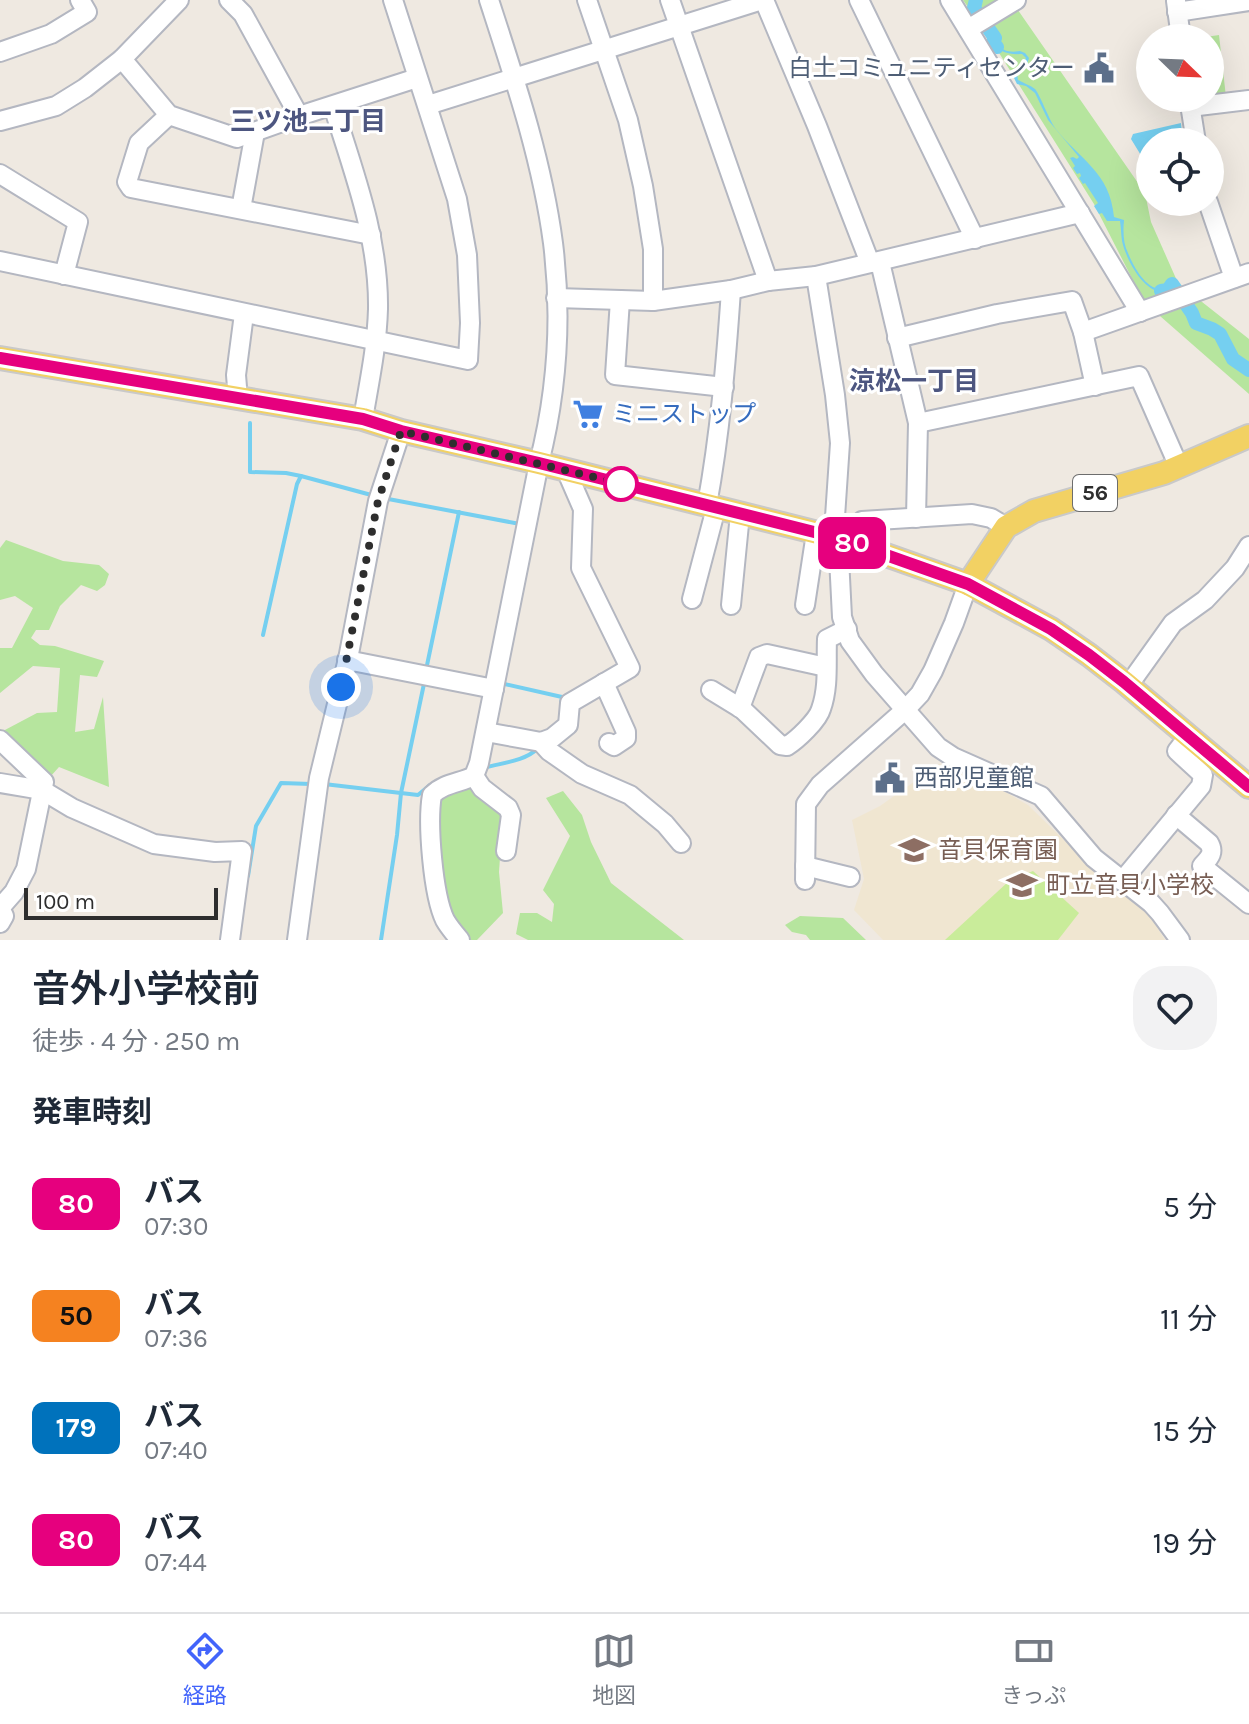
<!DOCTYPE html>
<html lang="ja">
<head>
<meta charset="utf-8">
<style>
	body { margin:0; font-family:Karla,"Noto Sans JP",sans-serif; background:#f2f2f3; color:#1f2937; height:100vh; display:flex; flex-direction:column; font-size:30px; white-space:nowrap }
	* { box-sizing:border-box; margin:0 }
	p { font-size:26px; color:#747a83 }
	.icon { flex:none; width:44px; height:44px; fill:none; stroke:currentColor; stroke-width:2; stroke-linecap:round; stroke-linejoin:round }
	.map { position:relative; height:940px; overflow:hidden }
	.sheet { display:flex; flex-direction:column; background:#fff; flex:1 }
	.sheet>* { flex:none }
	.badge { padding:0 16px; border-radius:12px; font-size:28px; line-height:52px }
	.needle { width:52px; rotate:113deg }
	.fabs { position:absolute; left:1136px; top:24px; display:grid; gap:16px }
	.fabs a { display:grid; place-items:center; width:88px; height:88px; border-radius:50%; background:#fff; box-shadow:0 8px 32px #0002; font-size:40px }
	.scale { position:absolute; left:24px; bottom:20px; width:194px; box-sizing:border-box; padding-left:8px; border:4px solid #2e2e2e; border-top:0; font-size:22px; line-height:28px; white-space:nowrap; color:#2e2e2e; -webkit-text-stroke:6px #fff; paint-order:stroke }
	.you { position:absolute; width:40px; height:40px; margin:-20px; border:6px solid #fff; border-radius:50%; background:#1a73e8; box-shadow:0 0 0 12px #1a73e833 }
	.map>.badge { position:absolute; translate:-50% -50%; box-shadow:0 0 0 4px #fff }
	h2 { padding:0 32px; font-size:30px; line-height:72px }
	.round { display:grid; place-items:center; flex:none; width:84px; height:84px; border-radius:32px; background:#f2f2f3 }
	.headline { display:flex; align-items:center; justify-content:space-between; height:136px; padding:0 32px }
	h1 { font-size:38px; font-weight:600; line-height:60px }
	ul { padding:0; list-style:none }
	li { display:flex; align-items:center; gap:24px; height:112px; padding:0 32px }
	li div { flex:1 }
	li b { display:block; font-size:30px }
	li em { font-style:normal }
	li .badge { min-width:88px; font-weight:700; text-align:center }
	.dock { display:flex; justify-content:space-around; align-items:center; height:112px; border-top:2px solid #e0e1e3; background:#fff; font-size:22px; color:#747a83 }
	.dock a { display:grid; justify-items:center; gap:4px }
	.dock .current { color:#4264fb }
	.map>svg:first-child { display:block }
	.education { fill:#f0e6d1 }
	.green { fill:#b6e59e }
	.pitch { fill:#c9ec9a }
	.water { fill:#75cff0 }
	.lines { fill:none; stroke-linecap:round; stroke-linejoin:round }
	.stream { stroke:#75cff0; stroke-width:4 }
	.canal { stroke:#75cff0; stroke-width:14 }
	.minor-casing { stroke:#b4b7c1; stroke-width:22 }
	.major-casing { stroke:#c9c9c9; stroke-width:26 }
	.minor { stroke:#fff; stroke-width:18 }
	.major { stroke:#f2d163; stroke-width:22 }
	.line-casing { stroke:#fff; stroke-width:18 }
	.line { stroke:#e6007e; stroke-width:12 }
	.walk { stroke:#2e2e2e; stroke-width:8; stroke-dasharray:0 14.4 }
	.stop-dot { fill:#fff; stroke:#e6007e; stroke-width:4 }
	.labels { text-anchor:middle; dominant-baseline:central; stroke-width:6; stroke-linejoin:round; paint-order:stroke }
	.shield { fill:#fff; stroke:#6d6d6d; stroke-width:2 }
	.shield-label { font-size:22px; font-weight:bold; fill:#2e2e2e }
	.service-label { font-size:24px; fill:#4e5e75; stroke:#fff; text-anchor:end }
	.shop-label { font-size:24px; fill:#366cbe; stroke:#fff; text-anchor:start }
	.education-label { font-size:24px; fill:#785e54; stroke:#fff; text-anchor:start }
	.neighbourhood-label { font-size:26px; font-weight:bold; fill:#4d5680; stroke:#fff }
</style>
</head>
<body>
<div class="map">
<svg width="1249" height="940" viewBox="0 0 1249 940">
	<rect width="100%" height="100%" fill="#efe9e1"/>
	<!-- education -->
	<path class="education" d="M939 764 950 767 991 784 1028 805 1065 841 1087 866 1150 916 1165 940H883L854 910 864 879 852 820 880 806Z"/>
	<!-- green -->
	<g class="green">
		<path d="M963 0H1011L1145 193 1151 222 1178 283 1249 339V394L1144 302 1094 204 989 37Z"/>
		<path d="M1219 35 1226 97 1210 98V38H1199Z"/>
		<path d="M6 540 63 561 99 565 109 574 105 585 97 591 81 585 60 606 49 630H36L31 638 40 645 55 646 104 661 97 677 80 675 75 732 94 729 103 697 109 787 59 767 50 777 9 743 3 731 37 713 57 712 60 668 33 666 0 693V648H12L33 608 15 596 0 600V548Z"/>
		<path d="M470 788 499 805 505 819 501 843 499 872 503 913 477 940H469C433 908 439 840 440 795L451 790Z"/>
		<path d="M563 791 582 815 591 842 611 883 684 940H528L516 934 520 913H537L552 922 554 904 543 890 570 836 546 798Z"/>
		<path d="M800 916 843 918 866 940H810L806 935 792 932 785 925Z"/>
	</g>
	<!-- pitch -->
	<path class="pitch" d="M1033 871 1079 913 1058 940H945L1009 881Z"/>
	<!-- water -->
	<g class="water">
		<path d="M995 32 1000 36 1001 39 996 44C1003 51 1010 53 1020 51L1025 53 1029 58 1027 64 1017 74 1018 80C1023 83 1030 85 1035 89 1039 93 1049 119 1055 128 1080 160 1110 172 1114 217L1124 220C1123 231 1123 243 1128 253 1134 268 1150 297 1169 287V281H1176V284C1152 310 1126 261 1122 241 1121 234 1121 227 1120 221H1107L1102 213 1099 214 1094 206 1098 203 1085 183 1083 184 1079 178 1081 176 1080 173 1077 174 1073 168 1075 166 1070 158 1073 157 1077 159 1079 157 1048 120 1035 93 1026 86 1017 84 1014 78 1016 72 1026 58 1022 54C1007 55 996 51 989 38L991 34Z"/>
		<path d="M1181 123 1183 142H1150V170L1131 139 1133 134Z"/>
	</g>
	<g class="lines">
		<!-- stream -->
		<g class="stream">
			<path d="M250 423V472L286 473 301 476 375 496"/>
			<path d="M383 498 520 524"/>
			<path d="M263 635 297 484 301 476"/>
			<path d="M426 670 459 512"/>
			<path d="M500 683 562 697 561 704"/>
			<path d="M484 768C501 763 525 761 537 749"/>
			<path d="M324 784 418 795 430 785"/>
			<path d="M248 876 256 826 281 783 311 784"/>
			<path d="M381 940 397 835 401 793 425 679"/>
		</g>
		<!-- canal -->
		<g class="canal">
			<path d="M976 0 974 8 995 38 993 42 997 47"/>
			<path d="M1161 291 1168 290 1172 284 1192 313 1196 323 1212 329 1220 334 1233 359 1249 370"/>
		</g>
		<!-- minor casing -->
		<g class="minor-casing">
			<g id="minor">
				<path d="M229 0 243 14 299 116"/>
				<path d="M587 0 628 120 643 186 653 249V301"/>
				<path d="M670 0 768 281"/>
				<path d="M764 0 817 126 870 263"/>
				<path d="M859 0 975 239"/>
				<path d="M950 0 1140 312"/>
				<path d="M1176 1 1181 38"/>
				<path d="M1177 12 1249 1"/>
				<path d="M968 29 1016 0"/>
				<path d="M0 52 51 34 87 12 80 0"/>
				<path d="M122 59 169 115 237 138 299 116 417 78"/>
				<path d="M1189 98 1196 142"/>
				<path d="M428 105 762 0"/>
				<path d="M333 106C354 173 379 238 378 309 377 346 369 383 363 419"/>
				<path d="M1190 107 1249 100"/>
				<path d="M169 115 139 143 127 182 131 188 371 235"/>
				<path d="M0 121 56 106 85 88 122 59 179 0"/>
				<path d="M0 174 78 222 64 275"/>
				<path d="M1208 202 1234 278"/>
				<path d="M241 209 255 132"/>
				<path d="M0 261 468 360 470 323 467 255 457 199 393 0"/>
				<path d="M880 262 918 423 916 518"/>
				<path d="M816 276 835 395 840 443 835 517 838 538 842 617 850 641 874 674 938 747 953 757 1041 796 1094 858 1151 903 1160 913 1180 940"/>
				<path d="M556 298 653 301 731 290 768 281 816 276 1080 213"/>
				<path d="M620 300 615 375 724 387"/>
				<path d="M1083 332 1249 273"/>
				<path d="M897 338 997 314 1072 301 1083 332 1095 386"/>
				<path d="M238 399 236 375 244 314"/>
				<path d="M918 423 1139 376 1179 467"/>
				<path d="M707 505C720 434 726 363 731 290"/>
				<path d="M862 521 972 514 991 518 1006 527"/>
				<path d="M692 599 716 508"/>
				<path d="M731 605 740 514"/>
				<path d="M805 605 816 533"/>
				<path d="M347 660 494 689"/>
				<path d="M604 683 626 732V738L614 746 609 743"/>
				<path d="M1128 686 1173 623 1205 600 1235 568 1249 546"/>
				<path d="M711 690 742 709 780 745 787 746C797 740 818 720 821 709 829 687 826 662 827 639L847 629"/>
				<path d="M740 708 759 657 767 654 826 667"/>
				<path d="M486 732 541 742 552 738 568 725 570 703 630 668 581 568 583 509 566 470"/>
				<path d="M0 740 44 782 26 869 14 892 0 908 4 916 0 923"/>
				<path d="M541 742 549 751 582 774 630 795 665 824 681 843"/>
				<path d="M474 776 482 788 508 808 511 815 506 851"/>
				<path d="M0 783 42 790 72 808 154 844 215 852 242 851 230 940"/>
				<path d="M1176 815 1209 843C1215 853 1209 858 1202 866L1249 904"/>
				<path d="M805 866 850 877"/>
				<path d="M805 880 806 804 820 785 905 710 920 694 933 671 954 623 968 584"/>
				<path d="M1122 881 1201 786 1203 775 1177 751 1188 737"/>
				<path d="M297 940 319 778 348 659 378 501 401 431"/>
				<path d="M460 940C455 934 449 927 445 920 433 895 427 823 432 795 444 783 460 783 474 776L479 763 539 463C557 392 562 316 553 243 542 160 515 80 489 0"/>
			</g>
		</g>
		<!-- major casing -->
		<g class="major-casing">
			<g id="major">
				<path d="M0 358 363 419 401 431 539 463 838 538 968 584 1051 629 1089 655 1124 682 1249 787"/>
				<path d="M968 584 1006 527 1034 511 1164 473 1249 436"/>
			</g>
		</g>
		<!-- minor -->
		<use href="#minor" class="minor"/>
		<!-- major -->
		<use href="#major" class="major"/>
	</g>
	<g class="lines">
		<!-- line casing -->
		<g class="line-casing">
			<path id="line" d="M0 358 363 419 401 431 539 463 838 538 968 584 1051 629 1089 655 1124 682 1249 787"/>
		</g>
		<!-- line -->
		<use href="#line" class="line"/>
		<!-- walk -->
		<path class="walk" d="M341 687 378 501 401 431 623 484H621"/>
	</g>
	<!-- icons -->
	<defs>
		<g id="civic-bare" transform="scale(2.4)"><path d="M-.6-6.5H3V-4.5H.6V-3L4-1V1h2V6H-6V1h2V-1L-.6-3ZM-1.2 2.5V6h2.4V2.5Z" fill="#5c6f8a" stroke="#fff" stroke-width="2.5" paint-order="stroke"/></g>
		<g id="supermarket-bare" transform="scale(2.4)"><path d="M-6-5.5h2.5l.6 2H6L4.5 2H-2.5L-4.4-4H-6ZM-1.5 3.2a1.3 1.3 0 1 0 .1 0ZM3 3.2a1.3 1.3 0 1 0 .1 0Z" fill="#3f7fe0" stroke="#fff" stroke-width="2.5" paint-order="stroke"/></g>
		<g id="school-bare" transform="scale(2.4)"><path d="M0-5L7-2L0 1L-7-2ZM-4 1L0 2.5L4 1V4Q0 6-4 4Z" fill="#8d6e63" stroke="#fff" stroke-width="2.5" paint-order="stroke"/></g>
	</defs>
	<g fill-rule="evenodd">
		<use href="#civic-bare" x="1099" y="68"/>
		<use href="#supermarket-bare" x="588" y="414"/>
		<use href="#civic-bare" x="890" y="778"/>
		<use href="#school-bare" x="914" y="850"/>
		<use href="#school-bare" x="1022" y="885"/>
	</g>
	<!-- markers -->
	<circle class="stop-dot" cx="621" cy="484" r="16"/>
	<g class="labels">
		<!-- shield labels -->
		<rect class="shield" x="1073" y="475" width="44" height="36" rx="6"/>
		<g class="shield-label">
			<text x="1095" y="493">56</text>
		</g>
		<!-- service labels -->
		<g class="service-label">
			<text x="1075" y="68">白土コミュニティセンター</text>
			<text x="914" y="778" text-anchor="start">西部児童館</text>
		</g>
		<!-- shop labels -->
		<g class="shop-label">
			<text x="612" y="414">ミニストップ</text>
		</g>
		<!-- education labels -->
		<g class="education-label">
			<text x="938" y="850">音貝保育園</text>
			<text x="1046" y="885">町立音貝小学校</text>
		</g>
		<!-- neighbourhood labels -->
		<g class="neighbourhood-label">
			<text x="308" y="121">三ツ池二丁目</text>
			<text x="914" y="381">涼松一丁目</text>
		</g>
	</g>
</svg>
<div class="fabs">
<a><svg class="needle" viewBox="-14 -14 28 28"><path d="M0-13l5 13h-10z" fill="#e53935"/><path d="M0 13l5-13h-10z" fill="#747a83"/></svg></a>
<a><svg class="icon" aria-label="locate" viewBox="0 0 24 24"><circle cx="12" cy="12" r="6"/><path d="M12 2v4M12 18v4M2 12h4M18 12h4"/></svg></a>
</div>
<div class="scale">100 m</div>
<div class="you" style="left:341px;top:687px"></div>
<b class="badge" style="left:852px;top:543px;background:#e6007e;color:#fff">80</b>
</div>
<section class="sheet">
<div class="headline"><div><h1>音外小学校前</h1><p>徒歩 · 4 分 · 250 m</p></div><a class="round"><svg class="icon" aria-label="heart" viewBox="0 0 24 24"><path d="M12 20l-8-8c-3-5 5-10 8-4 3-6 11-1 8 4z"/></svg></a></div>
<h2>発車時刻</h2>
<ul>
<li><span class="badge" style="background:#e6007e;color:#fff">80</span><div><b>バス</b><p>07:30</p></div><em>5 分</em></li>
<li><span class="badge" style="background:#f58220;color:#111">50</span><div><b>バス</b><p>07:36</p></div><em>11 分</em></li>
<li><span class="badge" style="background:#0072bc;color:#fff">179</span><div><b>バス</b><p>07:40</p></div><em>15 分</em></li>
<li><span class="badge" style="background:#e6007e;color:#fff">80</span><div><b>バス</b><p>07:44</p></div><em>19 分</em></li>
</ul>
</section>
<nav class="dock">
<a class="current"><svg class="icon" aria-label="directions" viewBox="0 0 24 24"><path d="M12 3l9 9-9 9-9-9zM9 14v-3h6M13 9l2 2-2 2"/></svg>経路</a>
<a><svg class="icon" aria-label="map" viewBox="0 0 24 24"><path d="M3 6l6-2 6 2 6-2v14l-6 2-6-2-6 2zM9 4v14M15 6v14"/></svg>地図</a>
<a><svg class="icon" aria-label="tickets" viewBox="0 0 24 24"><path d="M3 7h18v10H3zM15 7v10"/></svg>きっぷ</a>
</nav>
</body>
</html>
